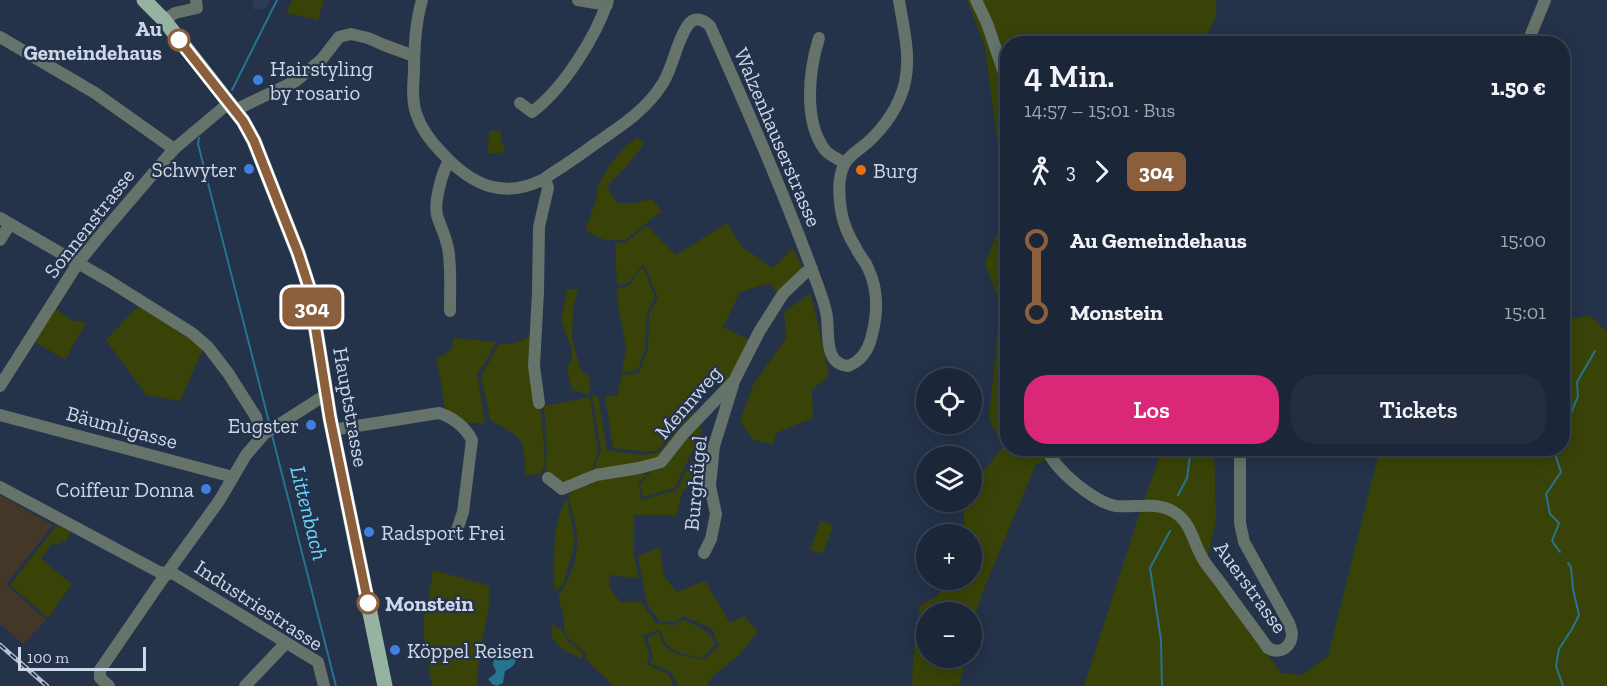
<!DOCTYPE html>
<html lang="de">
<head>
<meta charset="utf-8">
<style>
	body { margin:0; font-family:"Zilla Slab",serif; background:#242e40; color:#f1f3f6; height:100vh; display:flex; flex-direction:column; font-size:22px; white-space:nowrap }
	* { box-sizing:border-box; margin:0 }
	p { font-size:20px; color:#a0a5ae }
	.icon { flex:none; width:33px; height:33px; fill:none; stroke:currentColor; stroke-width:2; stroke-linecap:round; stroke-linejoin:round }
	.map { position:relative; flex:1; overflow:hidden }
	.sheet { position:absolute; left:1000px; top:36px; width:570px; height:420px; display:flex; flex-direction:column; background:#1b2638; border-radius:24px; box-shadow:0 3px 15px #0003,0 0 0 2px #394353 }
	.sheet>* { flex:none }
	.badge { padding:0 12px; border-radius:9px; font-size:21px; line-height:39px }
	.tools { position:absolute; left:916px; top:368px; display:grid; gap:12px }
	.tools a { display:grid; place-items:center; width:66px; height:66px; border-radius:50%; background:#1b2638; box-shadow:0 3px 15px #0003,0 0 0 2px #394353; font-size:30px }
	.scale { position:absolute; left:18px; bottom:15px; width:128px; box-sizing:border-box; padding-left:6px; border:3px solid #ced7e7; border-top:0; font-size:16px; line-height:21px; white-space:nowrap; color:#ced7e7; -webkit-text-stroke:4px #24324a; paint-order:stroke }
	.map>.badge { position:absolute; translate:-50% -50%; box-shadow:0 0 0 3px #fff }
	.legs { display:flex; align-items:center; gap:9px; height:66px; padding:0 24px; font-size:20px }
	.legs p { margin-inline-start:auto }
	.overview { display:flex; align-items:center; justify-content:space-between; height:102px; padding:0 24px }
	h1 { font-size:33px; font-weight:600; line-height:45px }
	.primary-button { display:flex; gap:12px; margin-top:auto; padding:12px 24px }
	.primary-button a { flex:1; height:69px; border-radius:24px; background:#db2777; color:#fff; font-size:24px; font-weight:600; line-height:69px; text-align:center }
	.primary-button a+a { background:#242e40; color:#f1f3f6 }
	ul { padding:0 24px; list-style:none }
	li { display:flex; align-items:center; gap:21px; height:72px; font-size:22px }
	li i { display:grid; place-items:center; width:9px; height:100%; margin:0 8px; background:currentColor }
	li i::after { content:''; width:15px; height:15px; margin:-8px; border:4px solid; border-radius:50%; background:#1b2638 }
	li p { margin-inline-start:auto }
	li:first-child i { background:linear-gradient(#0000 50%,currentColor 0) }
	li:last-child i { background:linear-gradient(currentColor 50%,#0000 0) }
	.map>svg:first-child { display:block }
	.industrial { fill:#433728 }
	.built { fill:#2b3b59 }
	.green { fill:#394307 }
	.water { fill:#26748f }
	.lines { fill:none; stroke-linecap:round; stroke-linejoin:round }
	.stream { stroke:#26748f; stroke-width:2 }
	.minor { stroke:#65736a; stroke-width:12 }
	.major { stroke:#96b3a2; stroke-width:15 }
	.rail-casing { stroke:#b6c0d1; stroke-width:4.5 }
	.rail { stroke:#24324a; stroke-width:2; stroke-dasharray:7; stroke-linecap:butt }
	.line-1-casing { stroke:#fff; stroke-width:14 }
	.line-1 { stroke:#8b5e3c; stroke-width:9 }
	.stop-1-dot { fill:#fff; stroke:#8b5e3c; stroke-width:3 }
	.shop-dot { fill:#3f7fe0; stroke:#24324a; stroke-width:2 }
	.food-dot { fill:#e8710a; stroke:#24324a; stroke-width:2 }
	.labels { text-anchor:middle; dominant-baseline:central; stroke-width:4.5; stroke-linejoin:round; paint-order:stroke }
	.stop-label { font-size:21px; font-weight:bold; fill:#ced7e7; stroke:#24324a; text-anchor:end }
	.poi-label { font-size:21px; fill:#ced7e7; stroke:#24324a; text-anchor:start }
	.street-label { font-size:21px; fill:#ced7e7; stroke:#24324a }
	.water-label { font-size:22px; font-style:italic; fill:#69d7ff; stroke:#24324a }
</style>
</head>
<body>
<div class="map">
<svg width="1607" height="686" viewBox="0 0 1607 686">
	<rect width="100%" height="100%" fill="#24324a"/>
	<!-- industrial -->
	<path class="industrial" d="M0 495 53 525 6 584 46 620 23 644 0 624Z"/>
	<!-- built -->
	<path class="built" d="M252 0H270L266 8 254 10Z"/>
	<!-- green -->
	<g class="green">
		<path d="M292 0H324L318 20 286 13Z"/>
		<path d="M967 0H1216C1218 21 1212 30 1197 43L1008 44V448L1069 449 1054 458 1036 464 979 601 972 631V612H927V657H966L959 686H912L913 658 920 605 938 596 945 579H972V534H961L964 525V501H972V486L1003 447 989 419 1000 305 985 263 1006 211 985 47Z"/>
		<path d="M489 131H501V141L506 152 490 154 488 152Z"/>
		<path d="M637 138 645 143 624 169 607 186 613 197 618 203H634L652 199 662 211 625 240H604L585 230 596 200 598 186 610 164 627 145Z"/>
		<path d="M727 223 741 246 773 268 793 248 803 269 778 295 770 283 740 292 723 327 749 340 726 384 711 374 684 406 689 412 657 451H641L613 448 605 396H617L622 375 639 373 648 349 649 315 658 298 644 264 627 284 617 285 615 243 626 242 647 226 676 255Z"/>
		<path d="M643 267 655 297 647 314 645 348 638 370 622 373 626 346 618 307 617 289 628 286Z"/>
		<path d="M567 289 578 290 573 308 572 336 576 354 581 370 590 378V395L572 390 567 368 572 359V349L561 321Z"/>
		<path d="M811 293 829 375 812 390 813 418 776 433 773 444 753 440 740 421 753 385 786 338 784 312Z"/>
		<path d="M141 306 191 337 203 349 180 401 146 395 106 340 135 309Z"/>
		<path d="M55 309 75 322 81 321 86 323 65 360 34 341Z"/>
		<path d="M1590 316 1607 332V686H1084L1139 515 1162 449H1214L1216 521 1205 568 1281 673 1302 675 1328 656 1380 449 1563 448V319Z"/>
		<path d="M531 336 536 404 541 409 545 462 541 473 525 476C525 437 524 439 490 420L481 376 499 344 515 343Z"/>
		<path d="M454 338 496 342 484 365 477 373 485 424 463 422 445 408 437 359 451 350Z"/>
		<path d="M592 396H598L607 450 640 455 658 453 693 412 702 431 675 488 643 497 640 484 651 473 593 472 601 450Z"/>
		<path d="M590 397 598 453 591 472C571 480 563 489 545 472L547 456 544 406Z"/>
		<path d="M691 460 699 467 696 480 682 492 677 515H634V557L639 578 610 575 609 587 620 602H641L656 623 675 625 682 619C694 625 712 631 715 644L702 658 676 652 665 643 661 631 658 630 643 636 649 654 647 664 669 675 673 686H614L585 659 586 653 570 640 565 633 563 614 558 596C569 582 577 561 577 543 578 529 571 509 568 495 592 476 618 476 648 474L639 482 641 500 677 490Z"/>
		<path d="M567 498 575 542 563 585 554 591C555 562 550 524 567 498Z"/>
		<path d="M820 521 833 525 823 554 810 550Z"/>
		<path d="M57 525 71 532 65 542 61 540 57 546 52 543 41 559 72 584 48 618 10 585Z"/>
		<path d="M660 547 664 576 677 592 705 581 730 623 744 616 758 632 738 656 712 677 707 686H678L671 672 650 663 653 656 647 638 659 632 663 645 673 653 704 660 719 646 712 629 683 616 676 622H660L647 604 638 556Z"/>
		<path d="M433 570 490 586C490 620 476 652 478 686H432L424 639V615L428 602Z"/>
		<path d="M552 624 561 630 569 642 583 653 582 659C567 651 547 645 552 624Z"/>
	</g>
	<!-- water -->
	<path class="water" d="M513 653 516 657C516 666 511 667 505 671L503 683 497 686 492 684 488 679 495 674 496 671 493 665 494 659 501 655Z"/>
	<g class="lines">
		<!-- stream -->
		<g class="stream">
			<path d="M232 90 277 0"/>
			<path d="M199 138 198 144 270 426"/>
			<path d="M1563 433 1578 396 1577 382 1595 351"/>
			<path d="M272 435 336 686"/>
			<path d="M1557 448 1555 454 1561 472 1546 494 1550 514 1559 523 1552 541 1560 552"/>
			<path d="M1178 495 1187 478 1191 448"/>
			<path d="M1162 686 1161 640 1150 568 1170 531"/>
			<path d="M1563 686 1556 666 1559 649 1572 629 1579 615 1573 589 1571 567 1568 563"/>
		</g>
		<!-- minor -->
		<g class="minor">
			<path d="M422 0C415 24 414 48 414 72 413 86 412 100 416 113 421 129 431 142 443 154 472 185 503 200 544 179 546 178 548 176 551 174 565 165 579 156 592 146 618 128 646 111 663 83 674 65 676 42 688 25 694 16 703 19 710 26 747 109 784 193 815 278 820 291 825 304 827 317 829 334 824 364 848 366 862 361 869 348 872 335 878 312 878 289 868 268 865 261 859 255 856 248 849 237 843 223 841 210 839 197 838 177 844 165 849 155 859 150 867 143 885 127 900 105 905 82 911 55 903 26 899 0"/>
			<path d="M578 0 607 5"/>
			<path d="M976 0 987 23 1008 85"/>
			<path d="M164 20 175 13 197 8 196 0"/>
			<path d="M0 37 95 93 174 149"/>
			<path d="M819 38C809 70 803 121 825 150 830 156 838 159 845 163"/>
			<path d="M1527 44 1545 0"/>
			<path d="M520 103 532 112C563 89 596 37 608 0"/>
			<path d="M235 110 296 81 322 59 339 37 351 34 368 38 384 45 414 56"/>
			<path d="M449 161C442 172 434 202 437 215 441 229 448 240 449 255 451 273 450 292 450 311"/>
			<path d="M0 218 109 281 192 333 208 347 228 373 256 417 261 437"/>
			<path d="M0 240 10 224"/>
			<path d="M0 386 78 263 104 231 174 149 230 102"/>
			<path d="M539 403 534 366 538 292 539 227 548 188 545 179"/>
			<path d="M0 415 233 477"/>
			<path d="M332 430 439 413C454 418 465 427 472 440L463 512 456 533"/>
			<path d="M1047 448C1052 468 1095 503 1116 506 1136 508 1156 501 1174 512 1192 523 1193 543 1203 559 1208 568 1216 576 1222 585 1237 606 1253 627 1268 648 1280 655 1292 647 1292 633 1291 629 1290 626 1289 623L1244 542 1240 523V448"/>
			<path d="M548 478 562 489 596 475 639 468 661 462 684 433 734 381 759 332 783 294 806 272 812 269"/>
			<path d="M0 487 159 572 174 574 318 662 324 686"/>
			<path d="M704 553 711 539 716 514 710 486 714 446 733 385"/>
			<path d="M109 686 100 678V670L159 584 219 501 246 455 264 434 319 399 326 398"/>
			<path d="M245 686 286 643"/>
		</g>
		<!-- major -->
		<path class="major" d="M144 0 164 20 243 121 254 141 298 253 309 287 330 418 385 686"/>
		<!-- rail casing -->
		<g class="rail-casing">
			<path id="rail" d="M0 645 47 686"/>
		</g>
		<!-- rail -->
		<use href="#rail" class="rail"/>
	</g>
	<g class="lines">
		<!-- line-1 casing -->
		<g class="line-1-casing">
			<path id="line-1" d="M179 40 243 121 254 141 298 253 309 287 330 418 368 603"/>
		</g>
		<!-- line-1 -->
		<use href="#line-1" class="line-1"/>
	</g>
	<!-- markers -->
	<g class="stop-1-dot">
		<circle cx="179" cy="40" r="10"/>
		<circle cx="368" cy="603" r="10"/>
	</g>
	<g class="shop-dot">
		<circle cx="258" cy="80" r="6"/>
		<circle cx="249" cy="169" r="6"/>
		<circle cx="311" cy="425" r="6"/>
		<circle cx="206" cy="489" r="6"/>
		<circle cx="369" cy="532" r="6"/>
		<circle cx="395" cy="650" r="6"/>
	</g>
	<circle class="food-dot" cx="861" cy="170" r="6"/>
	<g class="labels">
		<!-- stop labels -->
		<g class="stop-label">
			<text x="162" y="28">Au<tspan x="162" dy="24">Gemeindehaus</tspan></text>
			<text x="385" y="603" text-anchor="start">Monstein</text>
		</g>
		<!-- poi labels -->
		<g class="poi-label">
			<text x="270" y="68">Hairstyling<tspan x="270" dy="24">by rosario</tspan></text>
			<text x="237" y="169" text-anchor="end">Schwyter</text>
			<text x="873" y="170">Burg</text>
			<text x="299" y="425" text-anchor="end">Eugster</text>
			<text x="194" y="489" text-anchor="end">Coiffeur Donna</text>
			<text x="381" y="532">Radsport Frei</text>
			<text x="407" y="650">Köppel Reisen</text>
		</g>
		<!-- street labels -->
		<g class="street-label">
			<text transform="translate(778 137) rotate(67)">Walzenhauserstrasse</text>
			<text transform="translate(89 223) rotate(-52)">Sonnenstrasse</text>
			<text transform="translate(688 402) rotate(-49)">Mennweg</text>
			<text transform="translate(351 407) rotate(80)">Hauptstrasse</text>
			<text transform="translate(122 427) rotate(15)">Bäumligasse</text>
			<text transform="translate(695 483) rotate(-85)">Burghügel</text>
			<text transform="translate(1251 587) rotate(54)">Auerstrasse</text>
			<text transform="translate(259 605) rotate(33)">Industriestrasse</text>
		</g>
		<!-- water labels -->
		<g class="water-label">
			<text transform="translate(309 513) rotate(76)">Littenbach</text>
		</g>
	</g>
</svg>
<div class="tools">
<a><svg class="icon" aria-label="locate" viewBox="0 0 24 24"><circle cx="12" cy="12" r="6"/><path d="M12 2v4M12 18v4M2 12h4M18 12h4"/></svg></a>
<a><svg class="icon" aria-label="layers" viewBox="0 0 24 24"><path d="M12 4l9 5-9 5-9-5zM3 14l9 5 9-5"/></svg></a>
<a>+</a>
<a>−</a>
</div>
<div class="scale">100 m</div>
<b class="badge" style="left:312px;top:307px;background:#8b5e3c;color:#fff">304</b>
<section class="sheet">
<div class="overview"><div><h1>4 Min.</h1><p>14:57 – 15:01 · Bus</p></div><b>1.50 €</b></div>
<div class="legs"><svg class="icon" aria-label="walk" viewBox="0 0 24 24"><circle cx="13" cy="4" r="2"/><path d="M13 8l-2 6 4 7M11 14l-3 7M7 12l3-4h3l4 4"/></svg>3<svg class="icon" aria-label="forward" viewBox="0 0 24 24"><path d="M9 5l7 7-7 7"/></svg><b class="badge" style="background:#8b5e3c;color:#fff">304</b></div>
<ul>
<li><i style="color:#8b5e3c"></i><b>Au Gemeindehaus</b><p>15:00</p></li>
<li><i style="color:#8b5e3c"></i><b>Monstein</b><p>15:01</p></li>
</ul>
<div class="primary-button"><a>Los</a><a>Tickets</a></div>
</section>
</div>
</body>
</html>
